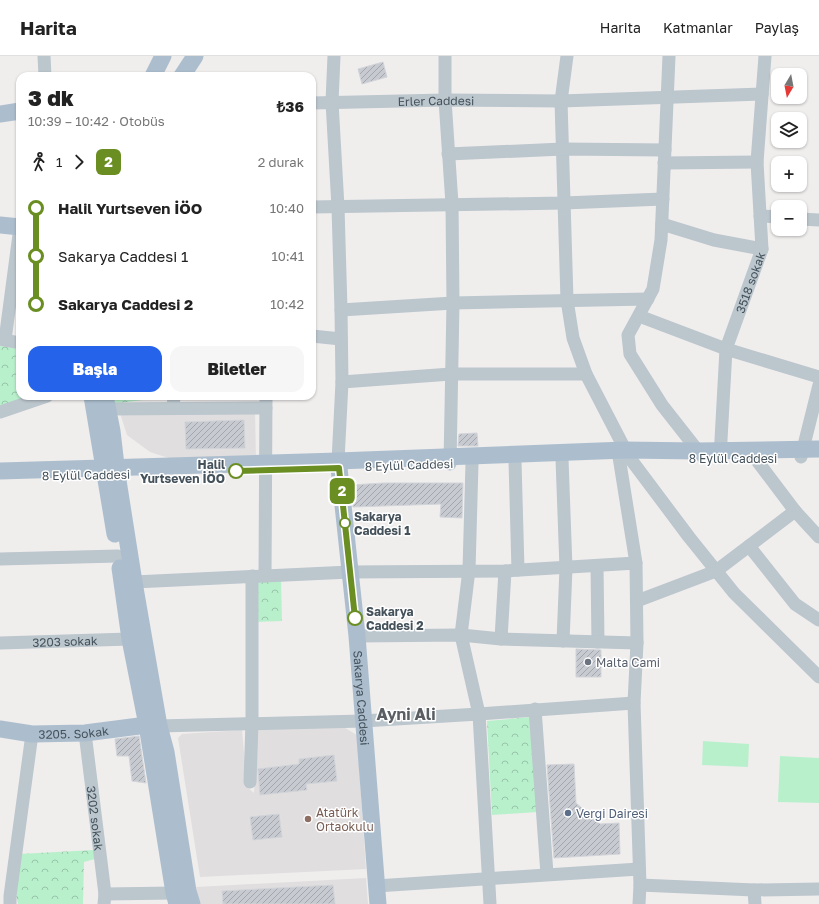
<!DOCTYPE html>
<html lang="tr">
<head>
<meta charset="utf-8">
<style>
	body { margin:0; font-family:"Golos Text",sans-serif; background:#f6f6f6; color:#222; height:100vh; display:flex; flex-direction:column; font-size:15px; white-space:nowrap }
	* { box-sizing:border-box; margin:0 }
	p { font-size:13px; color:#767676 }
	.icon { flex:none; width:22px; height:22px; fill:none; stroke:currentColor; stroke-width:2; stroke-linecap:round; stroke-linejoin:round }
	.map { position:relative; flex:1; overflow:hidden }
	.sheet { position:absolute; left:16px; top:16px; width:300px; height:328px; display:flex; flex-direction:column; background:#fff; border-radius:12px; box-shadow:0 1px 3px #0004 }
	.sheet>* { flex:none }
	.badge { padding:0 8px; border-radius:6px; font-size:14px; line-height:26px }
	.needle { width:26px; rotate:190deg }
	.buttons { position:absolute; left:771px; top:12px; display:grid; gap:8px }
	.buttons a { display:grid; place-items:center; width:36px; height:36px; border-radius:8px; background:#fff; box-shadow:0 1px 3px #0004; font-size:20px }
	.map>.badge { position:absolute; translate:-50% -50%; box-shadow:0 0 0 2px #fff }
	.legs { display:flex; align-items:center; gap:6px; height:44px; padding:0 12px; font-size:13px }
	.legs p { margin-inline-start:auto }
	.overview { display:flex; align-items:center; justify-content:space-between; height:68px; padding:0 12px }
	h1 { font-size:22px; font-weight:800; line-height:30px }
	.action { display:flex; gap:8px; margin-top:auto; padding:8px 12px }
	.action a { flex:1; height:46px; border-radius:12px; background:#2563eb; color:#fff; font-size:16px; font-weight:800; line-height:46px; text-align:center }
	.action a+a { background:#f6f6f6; color:#222 }
	ul { padding:0 12px; list-style:none }
	li { display:flex; align-items:center; gap:14px; height:48px; font-size:15px }
	li i { display:grid; place-items:center; width:6px; height:100%; margin:0 5px; background:currentColor }
	li i::after { content:''; width:10px; height:10px; margin:-5px; border:3px solid; border-radius:50%; background:#fff }
	li p { margin-inline-start:auto }
	li:first-child i { background:linear-gradient(#0000 50%,currentColor 0) }
	li:last-child i { background:linear-gradient(currentColor 50%,#0000 0) }
	header { display:flex; align-items:center; gap:24px; box-sizing:border-box; height:56px; padding:0 20px; background:#fff; border-bottom:1px solid #e0e0e0 }
	header strong { font-size:19px }
	nav { display:flex; gap:22px; margin-inline-start:auto; font-size:14px }
	.map>svg:first-child { display:block }
	.education { fill:#e1dedf }
	.park { fill:url(#park-crowns) }
	.pitch { fill:#b9f0cc }
	.building { fill:url(#building-hatch); stroke:#d1d4d9 }
	.lines { fill:none; stroke-linecap:round; stroke-linejoin:round }
	.minor { stroke:#bbc6cd; stroke-width:13 }
	.major { stroke:#acbece; stroke-width:17 }
	.line-1-casing { stroke:#fff; stroke-width:9 }
	.line-1 { stroke:#6b8e23; stroke-width:6 }
	.stop-1-dot { fill:#fff; stroke:#6b8e23; stroke-width:2 }
	.worship-dot { fill:#6b7280; stroke:#fff; stroke-width:1.5 }
	.service-dot { fill:#5c6f8a; stroke:#fff; stroke-width:1.5 }
	.education-dot { fill:#8d6e63; stroke:#fff; stroke-width:1.5 }
	.labels { text-anchor:middle; dominant-baseline:central; stroke-width:3; stroke-linejoin:round; paint-order:stroke }
	.street-label { font-size:12px; fill:#45525b; stroke:#fff }
	.stop-label { font-size:12px; font-weight:bold; fill:#45525b; stroke:#fff; text-anchor:start }
	.worship-label { font-size:12px; fill:#5b616d; stroke:#fff; text-anchor:start }
	.education-label { font-size:12px; fill:#785e54; stroke:#fff; text-anchor:start }
	.service-label { font-size:12px; fill:#4e5e75; stroke:#fff; text-anchor:start }
	.district-label { font-size:16px; font-weight:bold; fill:#5a5e63; stroke:#fff }
</style>
</head>
<body>
<header>
<strong>Harita</strong>
<nav><a>Harita</a><a>Katmanlar</a><a>Paylaş</a></nav>
</header>
<div class="map">
<svg width="819" height="848" viewBox="0 0 819 848">
	<defs>
		<pattern id="park-crowns" width="20" height="18" patternUnits="userSpaceOnUse"><rect width="20" height="18" fill="#b9f0cc"/><path d="M2 6a3 3 0 1 1 6 0M12 15a3 3 0 1 1 6 0" fill="none" stroke="#98c5a9"/></pattern>
		<pattern id="building-hatch" width="6" height="6" patternUnits="userSpaceOnUse"><rect width="6" height="6" fill="#c7cad0"/><path d="M-1 1l2-2M0 6l6-6M5 7l2-2" fill="none" stroke="#a3a7ac"/></pattern>
	</defs>
	<rect width="100%" height="100%" fill="#f0eded"/>
	<!-- education -->
	<g class="education">
		<path d="M119 354H255L256 406H181L150 396 127 379Z"/>
		<path d="M342 670 357 679 366 813 200 821 178 682 182 678 242 674 247 731 254 737 257 674Z"/>
		<path d="M366 822 368 848H200L196 831Z"/>
	</g>
	<!-- park -->
	<g class="park">
		<path d="M0 290 20 293V340H29L0 351Z"/>
		<path d="M112 340H165V341L113 348Z"/>
		<path d="M281 523 282 565 255 566 256 527Z"/>
		<path d="M531 661 538 756 492 759 487 665Z"/>
		<path d="M94 794 95 803 84 806 83 848H18L16 840 19 798Z"/>
	</g>
	<!-- pitch -->
	<g class="pitch">
		<path d="M703 685 749 688 748 711 702 709Z"/>
		<path d="M780 700 819 702V747L778 746Z"/>
	</g>
	<!-- building -->
	<g class="building">
		<path d="M383 6 387 21 362 28 358 13Z"/>
		<path d="M244 364 245 392 186 393 185 366Z"/>
		<path d="M477 377 478 390H458L459 378Z"/>
		<path d="M384 427H463L462 462 440 461 441 448 353 451 351 429Z"/>
		<path d="M576 593 601 594V621H576Z"/>
		<path d="M139 680 146 727 132 725 129 700H117L115 683Z"/>
		<path d="M334 699 337 725 306 728 307 734 260 739 258 713 299 708V703Z"/>
		<path d="M574 708 576 747 600 768 619 767 620 798 554 802 547 709Z"/>
		<path d="M279 758 282 781 253 784 250 761Z"/>
		<path d="M333 829 335 848H223L222 835Z"/>
	</g>
	<g class="lines">
		<!-- minor -->
		<g class="minor">
			<path d="M44 0 45 20"/>
			<path d="M334 0 332 46 338 151 341 254 342 326 338 405 339 412"/>
			<path d="M445 0V44L452 148 453 247 450 408"/>
			<path d="M567 0 561 45 567 244 573 282 586 318 629 401 689 481 734 537 819 621"/>
			<path d="M669 0 661 184 653 233 628 279 630 298 662 349 702 400"/>
			<path id="s1" d="M312 47 445 44 561 45 762 38"/>
			<path d="M448 98 563 93 665 94"/>
			<path d="M664 107 757 106"/>
			<path d="M312 151 564 147 663 143"/>
			<path d="M760 160 778 161"/>
			<path d="M800 163 819 164"/>
			<path d="M662 168 714 184 762 193"/>
			<path d="M341 254 453 247 648 243"/>
			<path d="M639 260 726 293 819 321"/>
			<path d="M312 280 341 283"/>
			<path d="M0 283 20 287"/>
			<path d="M5 284 20 171"/>
			<path d="M342 326 451 318H586"/>
			<path d="M173 352 174 340"/>
			<path d="M108 353 266 352"/>
			<path d="M0 356 47 340"/>
			<path d="M749 394 795 455 819 481"/>
			<path d="M619 401 636 507 637 587 634 647 640 829 639 848"/>
			<path d="M801 401 819 329"/>
			<path id="s2" d="M720 402 726 293 762 193 757 106 765 0"/>
			<path d="M562 403 566 512 563 585"/>
			<path d="M515 405 518 514"/>
			<path d="M472 407 469 514 461 579 479 658 490 848"/>
			<path d="M749 490 795 548 819 564"/>
			<path d="M0 503 118 500"/>
			<path d="M597 510 598 586"/>
			<path d="M265 520 266 340"/>
			<path d="M134 526 350 516 505 515 636 507"/>
			<path d="M637 545 716 515 795 455"/>
			<path d="M357 580 461 579 501 583 637 587"/>
			<path d="M501 583 505 515"/>
			<path id="s3" d="M0 587 130 583"/>
			<path d="M535 653 547 818"/>
			<path d="M159 670 363 665 479 658 634 647"/>
			<path id="s4" d="M85 677 105 838 104 848"/>
			<path d="M250 726 252 666V520"/>
			<path d="M640 829 754 834 819 833"/>
			<path d="M376 830 639 813"/>
			<path d="M754 834 755 848"/>
			<path d="M105 838 174 837"/>
			<path d="M10 848V840L32 678"/>
		</g>
		<!-- major -->
		<g class="major">
			<path d="M153 20 163 0"/>
			<path d="M182 20 195 0"/>
			<path d="M0 58 20 55"/>
			<path d="M0 169 20 171"/>
			<path d="M92 340 115 478"/>
			<path d="M105 340 112 375 117 418 134 526 159 670 166 696 188 835 192 848"/>
			<path id="s5" d="M339 412 357 580 378 848"/>
			<path d="M0 415 338 405 625 394 698 395 819 393"/>
			<path d="M120 512 130 583 147 669 174 837 177 848"/>
			<path id="s6" d="M0 673 32 678 85 677 147 669 159 670"/>
		</g>
	</g>
	<g class="lines">
		<!-- line-1 casing -->
		<g class="line-1-casing">
			<path id="line-1" d="M236 415 339 412 355 562"/>
		</g>
		<!-- line-1 -->
		<use href="#line-1" class="line-1"/>
	</g>
	<!-- markers -->
	<g class="stop-1-dot">
		<circle cx="236" cy="415" r="7"/>
		<circle cx="345" cy="467" r="5"/>
		<circle cx="355" cy="562" r="7"/>
	</g>
	<circle class="worship-dot" cx="588" cy="606" r="4"/>
	<circle class="service-dot" cx="568" cy="757" r="4"/>
	<circle class="education-dot" cx="308" cy="763" r="4"/>
	<g class="labels">
		<!-- street labels -->
		<g class="street-label">
			<text stroke="none"><textPath href="#s1" startOffset="124">Erler Caddesi</textPath></text>
			<text stroke="none"><textPath href="#s2" startOffset="180">3518 sokak</textPath></text>
			<text x="733" y="402">8 Eylül Caddesi</text>
			<text transform="translate(409 409) rotate(-2)">8 Eylül Caddesi</text>
			<text transform="translate(86 419) rotate(-1)">8 Eylül Caddesi</text>
			<text stroke="none"><textPath href="#s3" startOffset="65">3203 sokak</textPath></text>
			<text stroke="none"><textPath href="#s5" startOffset="231">Sakarya Caddesi</textPath></text>
			<text stroke="none"><textPath href="#s6" startOffset="74">3205. Sokak</textPath></text>
			<text stroke="none"><textPath href="#s4" startOffset="86">3202 sokak</textPath></text>
		</g>
		<!-- stop labels -->
		<g class="stop-label">
			<text x="225" y="408" text-anchor="end">Halil<tspan x="225" dy="14">Yurtseven İÖO</tspan></text>
			<text x="354" y="460">Sakarya<tspan x="354" dy="14">Caddesi 1</tspan></text>
			<text x="366" y="555">Sakarya<tspan x="366" dy="14">Caddesi 2</tspan></text>
		</g>
		<!-- worship labels -->
		<g class="worship-label">
			<text x="596" y="606">Malta Cami</text>
		</g>
		<!-- education labels -->
		<g class="education-label">
			<text x="316" y="756">Atatürk<tspan x="316" dy="14">Ortaokulu</tspan></text>
		</g>
		<!-- service labels -->
		<g class="service-label">
			<text x="576" y="757">Vergi Dairesi</text>
		</g>
		<!-- district labels -->
		<g class="district-label">
			<text x="406" y="658">Ayni Ali</text>
		</g>
	</g>
</svg>
<div class="buttons">
<a><svg class="needle" viewBox="-14 -14 28 28"><path d="M0-13l5 13h-10z" fill="#e53935"/><path d="M0 13l5-13h-10z" fill="#767676"/></svg></a>
<a><svg class="icon" aria-label="layers" viewBox="0 0 24 24"><path d="M12 4l9 5-9 5-9-5zM3 14l9 5 9-5"/></svg></a>
<a>+</a>
<a>−</a>
</div>
<b class="badge" style="left:342px;top:435px;background:#6b8e23;color:#fff">2</b>
<section class="sheet">
<div class="overview"><div><h1>3 dk</h1><p>10:39 – 10:42 · Otobüs</p></div><b>₺36</b></div>
<div class="legs"><svg class="icon" aria-label="walk" viewBox="0 0 24 24"><circle cx="13" cy="4" r="2"/><path d="M13 8l-2 6 4 7M11 14l-3 7M7 12l3-4h3l4 4"/></svg>1<svg class="icon" aria-label="forward" viewBox="0 0 24 24"><path d="M9 5l7 7-7 7"/></svg><b class="badge" style="background:#6b8e23;color:#fff">2</b><p>2 durak</p></div>
<ul>
<li><i style="color:#6b8e23"></i><b>Halil Yurtseven İÖO</b><p>10:40</p></li>
<li><i style="color:#6b8e23"></i><span>Sakarya Caddesi 1</span><p>10:41</p></li>
<li><i style="color:#6b8e23"></i><b>Sakarya Caddesi 2</b><p>10:42</p></li>
</ul>
<div class="action"><a>Başla</a><a>Biletler</a></div>
</section>
</div>
</body>
</html>
